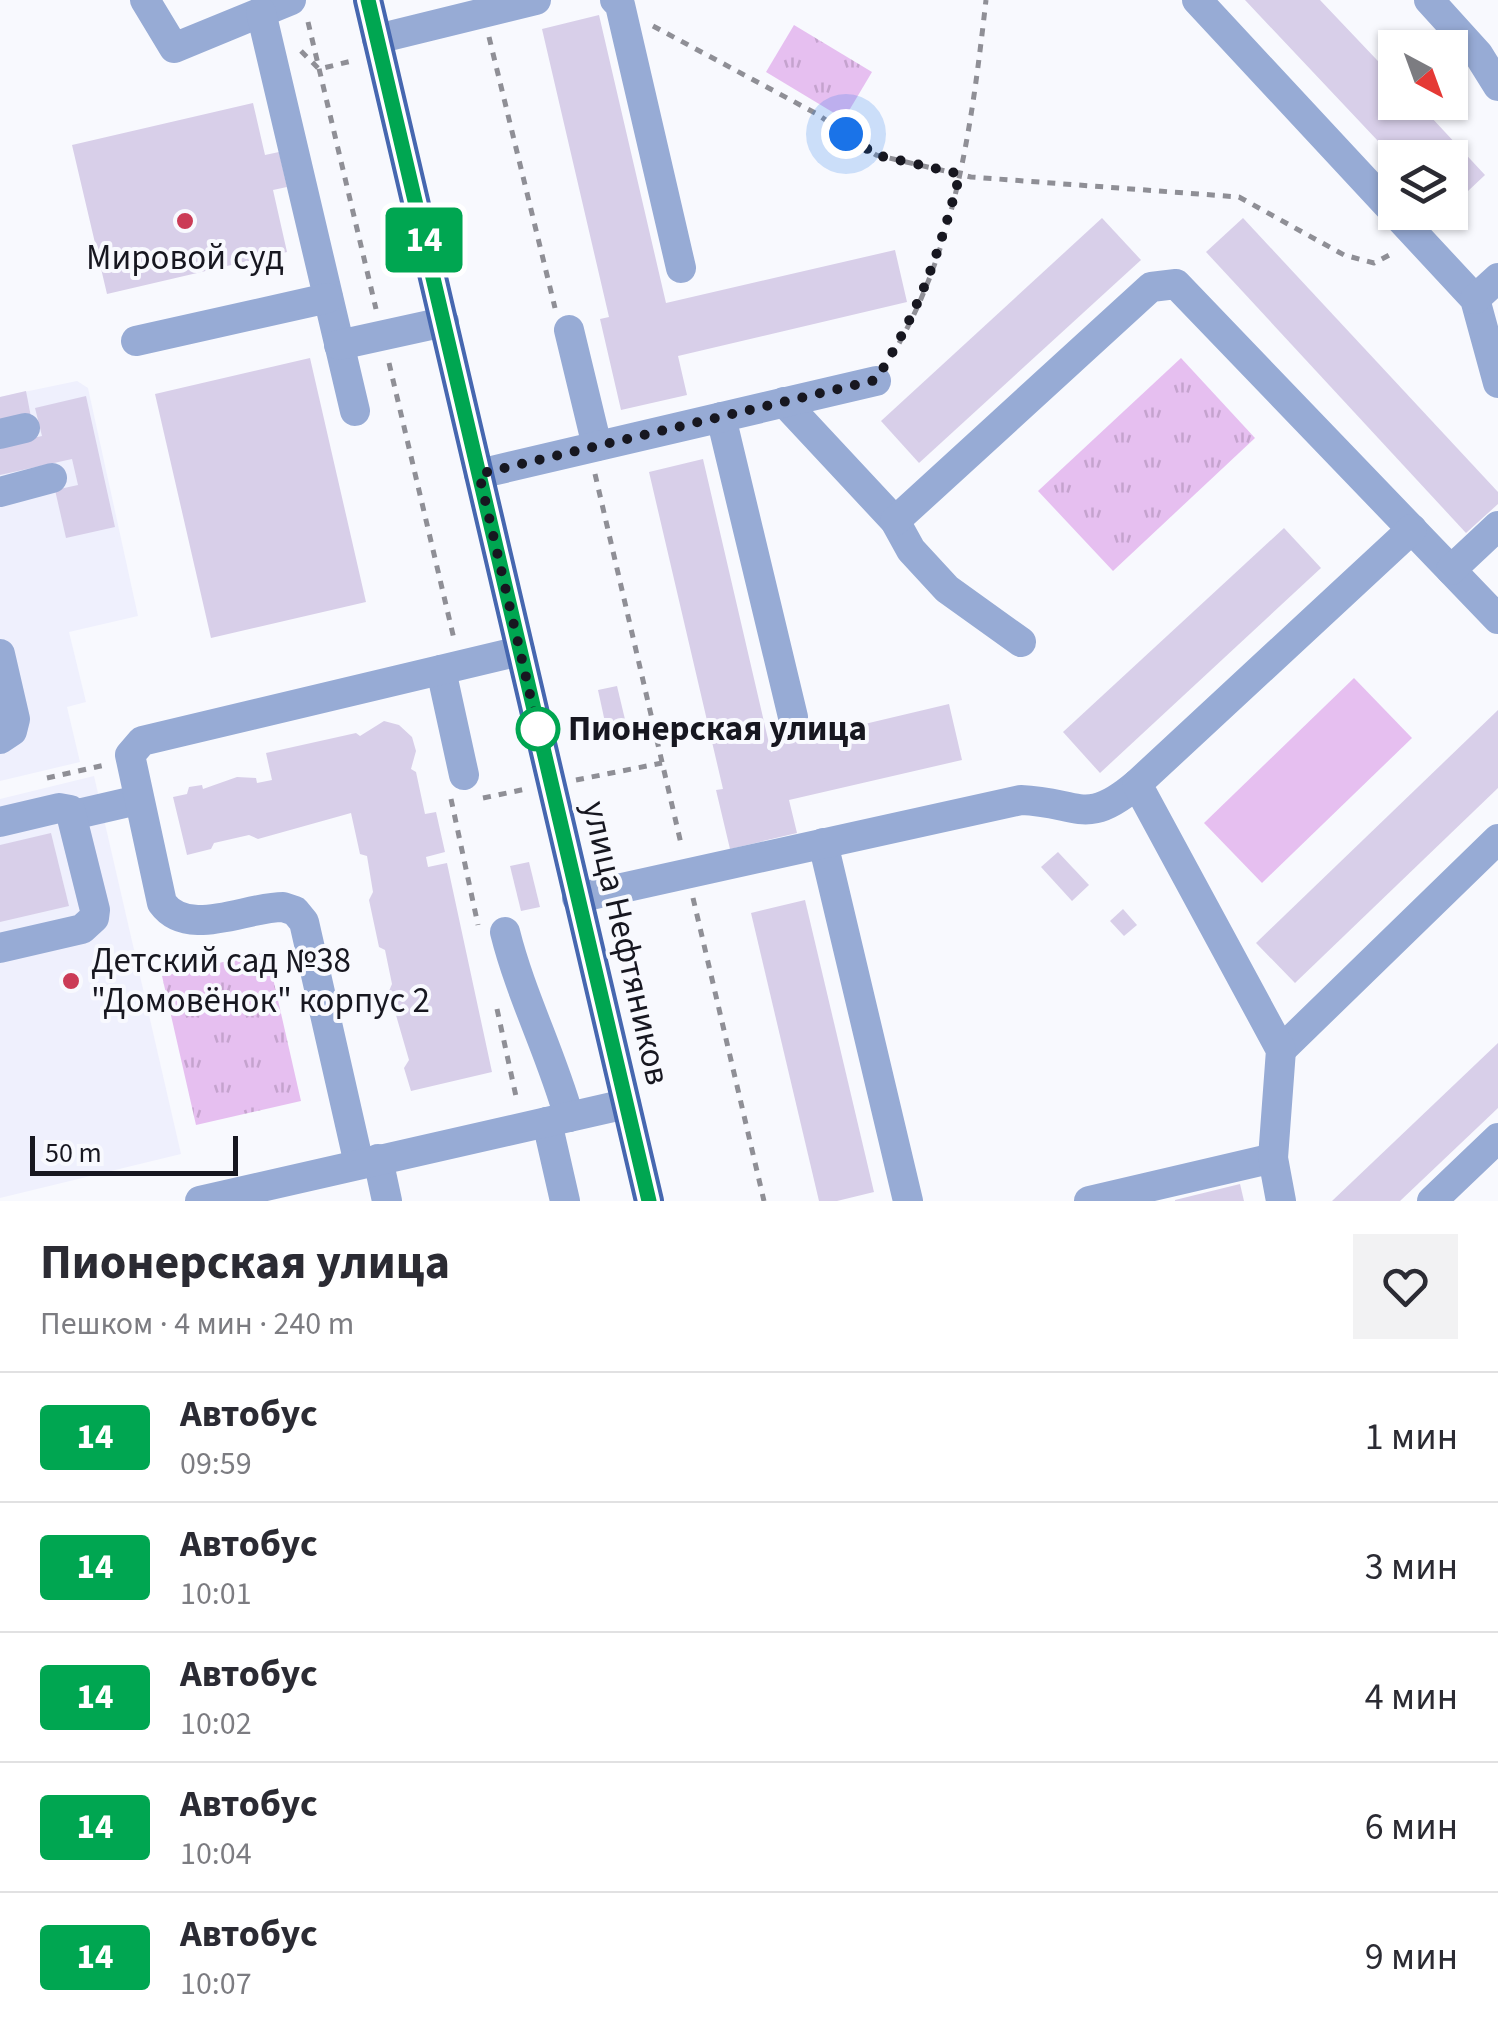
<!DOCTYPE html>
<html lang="ru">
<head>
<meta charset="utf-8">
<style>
	body { margin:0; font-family:"Source Sans 3",sans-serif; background:#f2f2f3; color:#2b2b33; height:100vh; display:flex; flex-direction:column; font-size:38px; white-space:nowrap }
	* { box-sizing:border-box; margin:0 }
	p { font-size:32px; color:#7c7c81 }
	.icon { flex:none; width:55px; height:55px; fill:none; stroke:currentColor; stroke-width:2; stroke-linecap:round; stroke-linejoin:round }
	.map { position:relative; height:1201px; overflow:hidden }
	.drawer { display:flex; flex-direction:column; background:#fff; flex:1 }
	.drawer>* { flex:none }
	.badge { padding:0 20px; border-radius:8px; font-size:35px; line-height:65px }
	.needle { width:65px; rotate:139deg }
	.fabs { position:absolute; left:1378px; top:30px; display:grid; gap:20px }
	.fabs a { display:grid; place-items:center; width:90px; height:90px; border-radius:0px; background:#fff; box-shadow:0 2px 8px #0004; font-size:50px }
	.scale { position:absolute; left:30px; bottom:25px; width:208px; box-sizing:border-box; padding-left:10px; border:5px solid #171720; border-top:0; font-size:28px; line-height:35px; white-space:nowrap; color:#171720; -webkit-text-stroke:8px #f8f9fe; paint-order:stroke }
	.you { position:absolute; width:50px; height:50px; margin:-25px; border:8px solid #fff; border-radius:50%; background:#1a73e8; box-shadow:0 0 0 15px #1a73e833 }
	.map>.badge { position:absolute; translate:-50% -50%; box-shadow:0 0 0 5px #fff }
	.round { display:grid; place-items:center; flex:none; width:105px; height:105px; border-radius:0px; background:#f2f2f3 }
	.head { display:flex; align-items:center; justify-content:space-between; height:170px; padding:0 40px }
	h1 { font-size:48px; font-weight:700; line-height:75px }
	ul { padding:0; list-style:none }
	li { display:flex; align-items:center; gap:30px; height:130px; padding:0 40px; border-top:2px solid #e1e1e2 }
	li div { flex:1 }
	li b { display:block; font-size:38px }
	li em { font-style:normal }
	li .badge { min-width:110px; font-weight:700; text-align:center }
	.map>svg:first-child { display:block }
	.built { fill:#eff0fd }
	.grass { fill:url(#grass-tufts) }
	.garden { fill:#e6bff0 }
	.building { fill:#d8cfe9 }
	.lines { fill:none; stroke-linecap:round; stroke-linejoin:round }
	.path { stroke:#8f8f96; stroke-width:5; stroke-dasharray:8 8; stroke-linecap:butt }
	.minor { stroke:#97abd5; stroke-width:30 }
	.major { stroke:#4667b0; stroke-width:30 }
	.line-casing { stroke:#fff; stroke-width:22 }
	.line { stroke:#00a651; stroke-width:15 }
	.walk { stroke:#171720; stroke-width:10; stroke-dasharray:0 18 }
	.poi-dot { fill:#cb3b56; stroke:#f8f9fe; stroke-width:4 }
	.stop-dot { fill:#fff; stroke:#00a651; stroke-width:5 }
	.labels { text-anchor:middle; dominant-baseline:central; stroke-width:8; stroke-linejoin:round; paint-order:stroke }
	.poi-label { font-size:35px; fill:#171720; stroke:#f8f9fe }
	.stop-label { font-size:35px; font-weight:bold; fill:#171720; stroke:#f8f9fe; text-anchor:start }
	.street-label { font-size:35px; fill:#171720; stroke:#f8f9fe }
</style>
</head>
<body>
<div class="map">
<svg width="1498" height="1201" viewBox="0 0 1498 1201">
	<defs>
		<pattern id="grass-tufts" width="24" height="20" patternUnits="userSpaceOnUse" patternTransform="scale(2.5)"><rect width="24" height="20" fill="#e6bff0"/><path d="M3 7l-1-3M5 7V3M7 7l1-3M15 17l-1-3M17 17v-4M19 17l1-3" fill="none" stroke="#c5a3ce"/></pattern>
	</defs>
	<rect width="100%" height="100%" fill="#f8f9fe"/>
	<!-- built -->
	<g class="built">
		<path d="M77 381 88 388 138 616 69 632 86 702 67 707 80 762 0 781V397Z"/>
		<path d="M94 776 181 1154 0 1198V799Z"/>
	</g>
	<!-- grass -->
	<g class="grass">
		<path d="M794 25 872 72 844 119 766 72Z"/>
		<path d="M1181 358 1255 438 1113 571 1038 491Z"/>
		<path d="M267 952 301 1101 196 1125 162 976Z"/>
	</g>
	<!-- garden -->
	<path class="garden" d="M1354 678 1412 738 1262 883 1204 823Z"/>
	<!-- building -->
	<g class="building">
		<path d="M1245 0H1320L1395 79V102H1417L1485 175 1450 208V158H1394Z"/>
		<path d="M599 15 666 303 895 250 907 302 678 356 687 395 621 410 600 319 609 317 542 29Z"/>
		<path d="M253 103 265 155 279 152 287 187 273 190 287 252 107 294 72 145Z"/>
		<path d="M1102 218 1141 260 919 463 881 421Z"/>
		<path d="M1243 218 1498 492V504L1466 533 1206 252Z"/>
		<path d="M310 358 366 602 211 638 155 394Z"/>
		<path d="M26 391 31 417 0 424V397Z"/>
		<path d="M86 396 115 527 66 538 55 490 78 485 72 459 0 475V445L42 436 35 408Z"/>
		<path d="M703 459 771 752 777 750 776 745 949 704 962 760 789 800 797 833 730 849 716 790 723 789 649 472Z"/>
		<path d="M1284 528 1321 568 1100 773 1063 732Z"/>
		<path d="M617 686 628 732 608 736 598 690Z"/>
		<path d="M1498 710V788L1295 983 1256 943Z"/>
		<path d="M384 721 399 725 412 737 416 751 411 769 416 772 425 814 436 812 445 852 426 857 428 867 447 863 492 1072 411 1091 404 1068 409 1060 389 991 392 984 385 950 379 947 369 900 373 892 367 856 360 854 351 813 258 839 249 835 214 843 211 849 187 855 173 797 187 794 189 787 202 785 203 789 237 777 256 778 257 783 272 780 266 753 356 733 360 736Z"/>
		<path d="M51 833 69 906 0 922V845Z"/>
		<path d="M1058 852 1089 885 1072 901 1041 867Z"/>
		<path d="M529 862 540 907 521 911 510 866Z"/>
		<path d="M805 900 874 1192 837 1201H819L751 913Z"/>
		<path d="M1123 909 1137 925 1124 936 1110 921Z"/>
		<path d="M1498 1043V1108L1400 1201H1332Z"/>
		<path d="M1240 1184 1244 1201H1175V1200Z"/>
	</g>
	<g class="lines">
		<!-- path -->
		<g class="path">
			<path d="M308 22 376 309"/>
			<path d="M653 26 817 114 876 155 971 177 1239 197 1344 255 1374 263 1395 252"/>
			<path d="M489 37 555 308"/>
			<path d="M301 51 319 69 352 61"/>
			<path d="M891 357C956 250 972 123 986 0"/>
			<path d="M389 363 454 639"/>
			<path d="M595 474 682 848"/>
			<path d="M47 778 105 765"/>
			<path d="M576 780 662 763"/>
			<path d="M483 798 526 789"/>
			<path d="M451 799 478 925"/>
			<path d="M693 898 764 1201"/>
			<path d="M497 1009 517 1101"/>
		</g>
		<!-- minor -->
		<g class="minor">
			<path d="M145 0 174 48 291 0"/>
			<path d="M615 0 620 5 681 268"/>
			<path d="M1197 0 1475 299 1498 383"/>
			<path d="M1429 0 1478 54 1498 86"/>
			<path d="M261 12 355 411"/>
			<path d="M377 39 536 0"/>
			<path d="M1475 299 1498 278"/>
			<path d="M569 330 597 446"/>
			<path d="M136 341 328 298"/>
			<path d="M339 345 444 322"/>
			<path d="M784 402 895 521 911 550 947 589 1021 642"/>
			<path d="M721 417 793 717"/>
			<path d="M0 434 25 428"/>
			<path d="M479 474 876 381"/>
			<path d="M0 492 52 478"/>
			<path d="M895 521 1151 287 1176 284 1498 619"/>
			<path d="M1451 570 1498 526"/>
			<path d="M0 654 15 719 12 731 0 739"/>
			<path d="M441 670 464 775"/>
			<path d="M73 815 138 800"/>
			<path d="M0 822 59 808 70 810 95 910 94 918 82 929 0 948"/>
			<path d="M823 843 908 1201"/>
			<path d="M577 898 1021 800C1079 802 1085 828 1137 784"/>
			<path d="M505 932C521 996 551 1053 569 1117"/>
			<path d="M1281 1050 1498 839"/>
			<path d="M547 1122 565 1201"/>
			<path d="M378 1159 387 1201"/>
			<path d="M359 1164 304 922 295 911 283 907C245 907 188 939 162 903L130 755 142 741 520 651"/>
			<path d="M200 1201 626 1104"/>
			<path d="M1089 1201 1273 1158"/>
			<path d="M1281 1201 1273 1158 1281 1050 1137 784 1412 529"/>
			<path d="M1432 1201 1498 1138"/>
		</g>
		<!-- major -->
		<path class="major" d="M368 0 649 1201"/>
	</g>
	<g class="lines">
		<!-- line casing -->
		<g class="line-casing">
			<path id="line" d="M368 0 649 1201"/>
		</g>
		<!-- line -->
		<use href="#line" class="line"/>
		<!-- walk -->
		<path class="walk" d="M538 729 479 474 876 380C921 307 938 257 960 174L876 155 846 134"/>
	</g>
	<!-- markers -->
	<g class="poi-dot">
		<circle cx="185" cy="221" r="10"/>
		<circle cx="71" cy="981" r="10"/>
	</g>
	<circle class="stop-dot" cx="538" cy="729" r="20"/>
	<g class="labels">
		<!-- poi labels -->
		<g class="poi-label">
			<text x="185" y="258">Мировой суд</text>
			<text x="91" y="961" text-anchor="start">Детский сад №38<tspan x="91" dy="40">"Домовёнок" корпус 2</tspan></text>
		</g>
		<!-- stop labels -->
		<g class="stop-label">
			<text x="568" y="729">Пионерская улица</text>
		</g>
		<!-- street labels -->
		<g class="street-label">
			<text transform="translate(626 943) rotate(77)">улица Нефтяников</text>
		</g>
	</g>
</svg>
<div class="fabs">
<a><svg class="needle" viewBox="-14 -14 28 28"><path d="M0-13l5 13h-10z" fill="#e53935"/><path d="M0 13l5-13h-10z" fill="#7c7c81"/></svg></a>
<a><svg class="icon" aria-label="layers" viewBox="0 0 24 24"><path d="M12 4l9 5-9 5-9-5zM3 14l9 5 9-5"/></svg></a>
</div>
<div class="scale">50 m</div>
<div class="you" style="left:846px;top:134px"></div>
<b class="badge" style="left:424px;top:240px;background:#00a651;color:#fff">14</b>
</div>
<section class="drawer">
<div class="head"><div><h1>Пионерская улица</h1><p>Пешком · 4 мин · 240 m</p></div><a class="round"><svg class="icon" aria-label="heart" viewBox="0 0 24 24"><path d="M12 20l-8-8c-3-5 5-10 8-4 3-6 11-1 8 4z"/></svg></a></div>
<ul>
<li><span class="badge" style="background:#00a651;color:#fff">14</span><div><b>Автобус</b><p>09:59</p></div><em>1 мин</em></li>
<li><span class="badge" style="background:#00a651;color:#fff">14</span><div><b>Автобус</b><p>10:01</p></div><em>3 мин</em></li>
<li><span class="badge" style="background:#00a651;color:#fff">14</span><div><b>Автобус</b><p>10:02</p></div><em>4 мин</em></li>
<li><span class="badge" style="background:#00a651;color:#fff">14</span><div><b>Автобус</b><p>10:04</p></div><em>6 мин</em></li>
<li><span class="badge" style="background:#00a651;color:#fff">14</span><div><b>Автобус</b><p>10:07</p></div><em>9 мин</em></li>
</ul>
</section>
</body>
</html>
